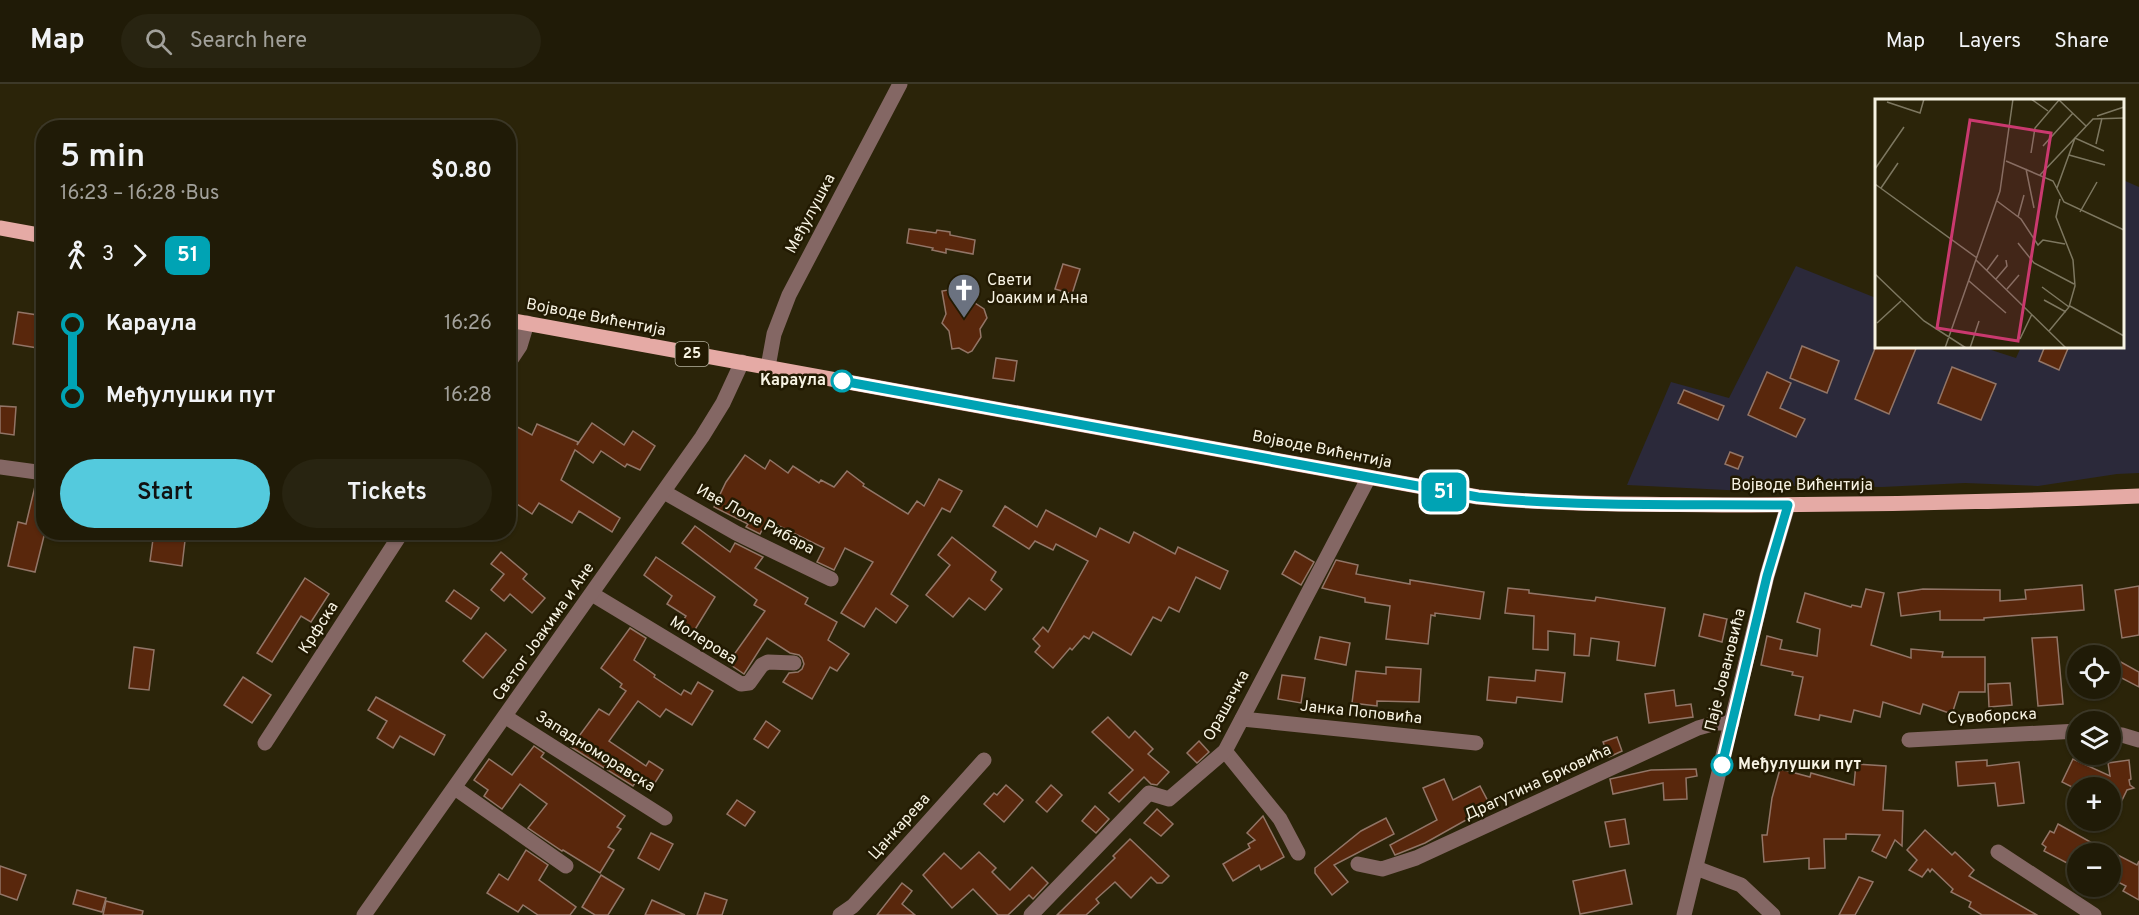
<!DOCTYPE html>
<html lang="en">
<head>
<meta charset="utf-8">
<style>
	body { margin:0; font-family:Overpass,sans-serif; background:#282411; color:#f1f3f6; height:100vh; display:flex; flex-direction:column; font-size:22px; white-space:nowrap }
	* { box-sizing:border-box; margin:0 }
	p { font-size:20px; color:#a2a19b }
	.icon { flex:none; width:33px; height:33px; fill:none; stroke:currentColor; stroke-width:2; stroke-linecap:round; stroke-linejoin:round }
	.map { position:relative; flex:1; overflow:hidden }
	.panel { position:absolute; left:36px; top:36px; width:480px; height:420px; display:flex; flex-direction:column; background:#201b07; border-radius:24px; box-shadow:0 2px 4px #0004,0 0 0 2px #3d3928 }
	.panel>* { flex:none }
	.badge { padding:0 12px; border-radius:9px; font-size:21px; line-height:39px }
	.fabs { position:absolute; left:2067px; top:561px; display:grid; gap:12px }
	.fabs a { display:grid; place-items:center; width:54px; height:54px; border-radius:50%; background:#201b07; box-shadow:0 2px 4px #0004,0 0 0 2px #3d3928; font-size:30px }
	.map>.badge { position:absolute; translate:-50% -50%; box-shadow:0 0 0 3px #fff }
	.legs { display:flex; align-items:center; gap:9px; height:66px; padding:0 24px; font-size:20px }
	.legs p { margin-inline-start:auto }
	.headline { display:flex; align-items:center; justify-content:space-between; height:102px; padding:0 24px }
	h1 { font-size:33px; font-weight:600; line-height:45px }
	.primary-button { display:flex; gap:12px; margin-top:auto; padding:12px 24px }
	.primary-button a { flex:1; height:69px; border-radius:36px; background:#54cadd; color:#111; font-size:24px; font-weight:600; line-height:69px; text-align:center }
	.primary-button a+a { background:#282411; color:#f1f3f6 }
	ul { padding:0 24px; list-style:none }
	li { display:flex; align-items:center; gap:21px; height:72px; font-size:22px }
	li i { display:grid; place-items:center; width:9px; height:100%; margin:0 8px; background:currentColor }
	li i::after { content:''; width:15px; height:15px; margin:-8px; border:4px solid; border-radius:50%; background:#201b07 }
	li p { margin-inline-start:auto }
	li:first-child i { background:linear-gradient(#0000 50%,currentColor 0) }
	li:last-child i { background:linear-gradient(currentColor 50%,#0000 0) }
	header { display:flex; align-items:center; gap:36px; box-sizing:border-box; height:84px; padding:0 30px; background:#201b07; border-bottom:2px solid #3d3928 }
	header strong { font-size:28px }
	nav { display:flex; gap:33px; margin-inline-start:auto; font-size:21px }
	.search { width:420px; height:54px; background:#282411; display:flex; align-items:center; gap:15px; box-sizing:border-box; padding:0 21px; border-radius:33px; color:#a2a19b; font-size:22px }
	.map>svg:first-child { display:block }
	.commercial { fill:#2b293a }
	.building { fill:#59270c; stroke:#927567; stroke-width:1.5 }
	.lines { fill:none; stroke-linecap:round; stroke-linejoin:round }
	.minor { stroke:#846764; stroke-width:15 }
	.tertiary { stroke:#846764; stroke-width:15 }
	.primary { stroke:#e5aaa5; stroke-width:15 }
	.line-1-casing { stroke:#fff; stroke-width:14 }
	.line-1 { stroke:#00a3b4; stroke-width:9 }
	.stop-1-dot { fill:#fff; stroke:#00a3b4; stroke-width:3 }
	.labels { text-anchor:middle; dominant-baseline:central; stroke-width:5; stroke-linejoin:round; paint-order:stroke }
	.shield { fill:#221a02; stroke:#b7b2a0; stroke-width:1.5 }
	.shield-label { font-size:15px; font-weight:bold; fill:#f7f3e3 }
	.street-label { font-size:16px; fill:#f7f3e3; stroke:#221a02 }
	.poi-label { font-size:16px; fill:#f7f3e3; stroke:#221a02; text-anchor:start }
	.stop-label { font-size:16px; font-weight:bold; fill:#f7f3e3; stroke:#221a02; text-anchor:end }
	.inset-road { fill:none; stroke:#7d7760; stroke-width:1.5 }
	.view { fill:#ca396f; fill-opacity:0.15; stroke:#ca396f; stroke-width:3 }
	.inset-edge { fill:none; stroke:#f7f3e3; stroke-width:3 }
</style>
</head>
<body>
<header>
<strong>Map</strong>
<div class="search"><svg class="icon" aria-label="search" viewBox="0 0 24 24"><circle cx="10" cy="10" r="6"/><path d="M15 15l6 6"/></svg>Search here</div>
<nav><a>Map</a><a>Layers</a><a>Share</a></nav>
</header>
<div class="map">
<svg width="2139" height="831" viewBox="0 0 2139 831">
	<rect width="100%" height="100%" fill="#2b2409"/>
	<!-- commercial -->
	<path class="commercial" d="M2123 96 2139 103V389L2117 390 2038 402 1965 399 1882 403 1793 402 1746 407 1627 401 1671 298 1729 314 1796 182 1876 214V262L1982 263 2016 274 2021 263 2122 262Z"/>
	<!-- building -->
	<g class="building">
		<path d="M909 145 936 149 937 146 950 148V151L975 156 973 170 946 165V169L932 166 933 164 907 159Z"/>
		<path d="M1063 180 1080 185 1072 210 1055 205Z"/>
		<path d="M972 202 975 219 984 225 987 234 980 245 981 253 972 267 968 269 959 264 952 265 949 247 942 239 946 230 942 207Z"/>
		<path d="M18 228 44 232V265L13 260Z"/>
		<path d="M1802 262 1839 277 1827 309 1790 294Z"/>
		<path d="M1876 262H1917L1889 330 1855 315Z"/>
		<path d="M2045 262H2069L2059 286 2039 277Z"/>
		<path d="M996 274 1017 277 1014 297 993 294Z"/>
		<path d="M1952 283 1996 300 1981 336 1938 319Z"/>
		<path d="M1767 288 1791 299 1780 324 1805 335 1796 353 1748 331Z"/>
		<path d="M1684 306 1724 322 1718 336 1678 319Z"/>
		<path d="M0 322 16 323 14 351 0 349Z"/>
		<path d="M508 338 532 351 537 340 578 358 577 361 592 339 624 361 633 347 655 362 640 386 627 380 625 383 601 367 593 379 575 366 561 396 620 434 612 448 579 427 572 439 539 419 532 430 508 414Z"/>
		<path d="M1730 368 1743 373 1738 385 1725 380Z"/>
		<path d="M745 371 765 385 770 376 788 389 793 382 819 399 821 396 834 403 847 387 864 400 863 402 908 430 917 417 924 422 939 395 962 407 950 428 942 424 891 510 908 522 896 539 876 524 864 543 841 529 873 478 845 464 834 486 817 478 824 464 767 436 760 450 746 443 748 440 714 423 726 398Z"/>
		<path d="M36 398 44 399V452L35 488 8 482 18 438 26 440Z"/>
		<path d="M1005 422 1037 443 1046 426 1096 453 1100 444 1129 459 1134 448 1175 470 1178 463 1228 487 1220 505 1196 493 1179 528 1169 523 1161 537 1153 533 1131 571 1093 548 1089 555 1084 552 1072 566 1070 564 1053 584 1035 568 1040 562 1033 555 1043 543 1048 548 1088 477 1056 460 1053 466 1035 457 1029 465 993 442Z"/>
		<path d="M695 442 730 468 735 459 763 473 755 484 808 514 805 520 837 538 828 556 849 570 837 587 830 583 812 615 783 598 789 589 798 588 802 585 804 580 802 574 799 571 790 569 767 554 744 590 728 579 765 527 754 521 757 516 682 459Z"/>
		<path d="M154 448H186L182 482 150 477Z"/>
		<path d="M952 453 996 488 991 496 1002 505 985 526 969 514 953 533 926 511 950 481 938 471Z"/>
		<path d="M1295 467 1314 478 1301 501 1282 490Z"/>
		<path d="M501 468 527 490 523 495 545 514 532 529 510 510 504 517 491 506 504 490 491 480Z"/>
		<path d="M656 473 715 513 691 552 678 544 686 532 667 520 672 512 644 491Z"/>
		<path d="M1336 476 1358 481 1356 490 1410 500V496L1484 508 1480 535 1435 529V532L1431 531 1428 560 1386 555 1390 522 1365 518V514L1322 504Z"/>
		<path d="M305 494 329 510 311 538 301 532 272 578 257 569Z"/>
		<path d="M2082 501 2084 526 1984 534V536H1940V527L1901 532 1898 509 1923 505 2000 506V517L2026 515 2025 506Z"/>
		<path d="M2139 502V551L2122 554 2115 506Z"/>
		<path d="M1508 504 1529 506V509L1595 517 1596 513 1665 524 1655 582 1617 576 1619 558 1591 554 1589 572 1574 571 1575 550 1548 547V566L1533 565 1534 532 1505 529Z"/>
		<path d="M1866 505 1884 509 1871 561 1911 574V565L1943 568 1942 573H1985V608H1959L1952 630 1923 620 1920 630 1883 618 1880 633 1854 626 1851 638 1820 631 1819 636 1795 631 1803 593 1792 591 1793 588 1761 581 1767 552 1782 556 1780 565 1817 572 1820 545 1797 538 1805 509 1851 523 1852 521 1861 523Z"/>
		<path d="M454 506 479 524 471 535 446 517Z"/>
		<path d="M1704 530 1727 535 1722 558 1699 552Z"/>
		<path d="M630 544 646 554 634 576 655 591 654 593 681 611 684 606 691 610 698 598 713 607 692 641 666 625 660 633 638 617 609 657 646 682 649 677 663 686 651 705 637 696 633 702 571 663 599 625 609 631 626 607 620 603 622 600 601 584Z"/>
		<path d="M486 549 506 566 483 594 463 577Z"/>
		<path d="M1320 553 1350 559 1346 581 1315 575Z"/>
		<path d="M2057 553 2063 620 2038 622 2032 554Z"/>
		<path d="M134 563 154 566 149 606 129 604Z"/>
		<path d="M2110 572 2139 588V603L2110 588Z"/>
		<path d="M1386 583 1421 585 1419 618 1377 617V622L1352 619 1356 587 1386 590Z"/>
		<path d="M1536 586 1565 589 1562 618 1517 613 1516 619 1487 616 1489 593 1535 597Z"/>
		<path d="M1282 591 1305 594 1301 619 1278 615Z"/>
		<path d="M243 593 271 611 252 639 224 621Z"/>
		<path d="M2010 599 2012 621 1989 623 1988 600Z"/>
		<path d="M1674 606 1676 622 1691 620 1693 633 1649 639 1645 610Z"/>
		<path d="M376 613 445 651 434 671 400 652 393 664 377 654 387 637 368 626Z"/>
		<path d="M1108 633 1129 654 1135 647 1153 665 1148 670 1169 688 1157 701 1151 700 1144 693 1119 718 1109 709 1133 686 1092 648Z"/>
		<path d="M766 637 780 647 768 664 754 655Z"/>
		<path d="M1617 653 1622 667 1609 673 1603 658Z"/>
		<path d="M1199 657 1209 668 1197 679 1187 669Z"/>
		<path d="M534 662 544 669 541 673 625 732 617 743 621 745 608 763 614 766 600 789 563 766 562 767 528 744 547 720 520 700 502 725 484 712 488 706 474 696 489 675 512 691Z"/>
		<path d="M2073 675 2110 692 2108 679 2129 676 2131 695 2129 696 2130 701 2134 704 2127 706 2110 741V704H2074L2062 698Z"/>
		<path d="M1987 676V682L2019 678 2024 719 1998 722 1995 699 1958 702 1956 678Z"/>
		<path d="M1856 680 1886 682 1883 726 1903 727 1902 762 1895 756 1886 774 1872 767 1880 751 1846 750V755H1824L1825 784 1809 785V774L1764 778 1762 751H1767L1772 714 1780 685 1810 693 1811 689 1854 701Z"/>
		<path d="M1696 685 1697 692 1686 694 1687 715 1664 716 1663 699 1613 710 1610 695 1651 686Z"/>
		<path d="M1444 695 1453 716 1480 702 1492 725 1474 734 1473 732 1425 759 1395 771 1390 761 1437 736 1423 704Z"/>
		<path d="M1006 701 1023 716 1004 738 984 720 994 709 997 711Z"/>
		<path d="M1051 701 1062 711 1047 728 1036 718Z"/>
		<path d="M737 716 755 728 745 742 727 730Z"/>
		<path d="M1095 722 1109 735 1096 749 1082 737Z"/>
		<path d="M1157 725 1173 740 1161 752 1144 739Z"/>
		<path d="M1263 732 1284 773 1261 786 1259 781 1233 797 1223 780 1250 764 1248 760 1255 756 1247 749Z"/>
		<path d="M1386 734 1394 750 1334 781 1348 798 1332 811 1315 789V784L1361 747Z"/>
		<path d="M1625 735 1629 760 1610 763 1605 738Z"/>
		<path d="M2058 740 2110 769V767L2137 781 2139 777V816L2123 807 2126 802 2110 794V770H2072L2067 779 2044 767 2046 763 2042 760 2050 747 2054 749Z"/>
		<path d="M1925 746 1952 771 1955 768 1974 786 1969 792 2037 831H1982L1969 823 1971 818 1951 808 1953 805 1932 785 1930 788 1928 785 1922 793 1909 786 1917 776 1907 766Z"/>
		<path d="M651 749 673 760 659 786 638 774Z"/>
		<path d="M1130 755 1169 792 1162 799H1157L1151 793 1131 814 1115 798 1096 815 1099 819 1086 831H1057L1115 774 1113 772Z"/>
		<path d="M526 766 548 781 539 796 576 823 570 831H538L523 821 518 828 487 809 499 790 508 796Z"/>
		<path d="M979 768 996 784 992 788 1010 806 1032 783 1048 799 1033 815 1029 811 1008 831H998L973 805 952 824 923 791 944 769 961 785Z"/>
		<path d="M0 782 26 791 17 816 0 810Z"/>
		<path d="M1625 786 1632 820 1580 830 1573 797Z"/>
		<path d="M601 791 624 805 608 831H595L582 823Z"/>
		<path d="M1859 793 1873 798 1855 831H1839Z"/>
		<path d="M902 799 912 807 902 820 915 831H877Z"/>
		<path d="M77 806 106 814 102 828 73 820Z"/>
		<path d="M705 809 727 816 722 831H697Z"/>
		<path d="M652 816 685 831H645Z"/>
		<path d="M106 817 143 827 142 831H103Z"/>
	</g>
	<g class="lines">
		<!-- minor -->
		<g class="minor">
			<path d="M508 280 520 262 527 239"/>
			<path d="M0 383 44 389"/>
			<path d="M664 408 736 449 831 495"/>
			<path d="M592 510 741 600 749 599 762 581 768 578 794 579"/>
			<path d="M506 633 665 734"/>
			<path d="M1242 635 1476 659"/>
			<path d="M2110 650 2122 651 2139 656"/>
			<path d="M1909 656 2078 647"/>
			<path d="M265 659 402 448"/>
			<path d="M1225 667 1280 735 1298 769"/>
			<path d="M455 704 566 782"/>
			<path d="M1998 768 2094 831"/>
			<path d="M1358 780 1382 785 1416 774 1698 644 1716 639H1732"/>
			<path d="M1696 784 1741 801 1773 831"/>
			<path d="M364 831 702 353 723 319 742 278"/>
			<path d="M840 831 853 822 984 676"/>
			<path d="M1031 831 1149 709 1169 715 1225 667 1369 393"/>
			<path d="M1684 831 1767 492 1788 421"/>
		</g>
		<!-- tertiary -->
		<path class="tertiary" d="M768 283 774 250 789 211 900 0"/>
		<!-- primary -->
		<g class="primary">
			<path d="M0 144 44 152"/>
			<path d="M508 236 1478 413C1559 421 1641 420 1722 421 1861 421 2000 418 2139 412"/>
		</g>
	</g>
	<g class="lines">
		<!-- line-1 casing -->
		<g class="line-1-casing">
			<path id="line-1" d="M842 297 1478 413C1581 423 1685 420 1788 421L1767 492 1722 681"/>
		</g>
		<!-- line-1 -->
		<use href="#line-1" class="line-1"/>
	</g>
	<!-- icons -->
	<defs>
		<g id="church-pin" transform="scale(1.725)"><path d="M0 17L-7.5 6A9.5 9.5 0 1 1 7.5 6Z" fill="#6b7280" stroke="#221a02"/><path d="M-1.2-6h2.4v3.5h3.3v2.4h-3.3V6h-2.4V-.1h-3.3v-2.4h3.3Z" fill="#fff"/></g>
	</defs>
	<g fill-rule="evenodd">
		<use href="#church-pin" x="964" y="206"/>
	</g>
	<!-- markers -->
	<g class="stop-1-dot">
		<circle cx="842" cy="297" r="10"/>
		<circle cx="1722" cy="681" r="10"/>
	</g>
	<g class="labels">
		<!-- shield labels -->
		<rect class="shield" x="675.5" y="258" width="33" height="24" rx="4.5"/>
		<g class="shield-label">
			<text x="692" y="270">25</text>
		</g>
		<!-- street labels -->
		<g class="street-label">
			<text transform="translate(811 130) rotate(-62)">Међулушка</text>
			<text transform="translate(596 234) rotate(11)">Војводе Вићентија</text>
			<text transform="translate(1322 366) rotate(11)">Војводе Вићентија</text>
			<text x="1802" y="402">Војводе Вићентија</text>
			<text transform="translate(755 436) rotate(28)">Иве Лоле Рибара</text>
			<text transform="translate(319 544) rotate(-57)">Крфска</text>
			<text transform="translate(544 548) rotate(-55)">Светог Јоакима и Ане</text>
			<text transform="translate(703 557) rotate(32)">Молерова</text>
			<text transform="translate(1726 586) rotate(-76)">Паје Јовановића</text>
			<text transform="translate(1227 622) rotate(-61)">Орашачка</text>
			<text transform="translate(1361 629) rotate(6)">Јанка Поповића</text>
			<text transform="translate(1992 633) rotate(-3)">Сувоборска</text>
			<text transform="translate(595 668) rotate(32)">Западноморавска</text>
			<text transform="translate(1538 699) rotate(-25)">Драгутина Брковића</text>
			<text transform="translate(900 743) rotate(-48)">Цанкарева</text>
		</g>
		<!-- poi labels -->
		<g class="poi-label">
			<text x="987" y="197">Свети<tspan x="987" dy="18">Јоаким и Ана</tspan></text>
		</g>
		<!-- stop labels -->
		<g class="stop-label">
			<text x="826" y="297">Караула</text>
			<text x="1738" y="681" text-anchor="start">Међулушки пут</text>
		</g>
	</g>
	<!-- overview -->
	<g transform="translate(1875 15)">
		<rect width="249" height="249" fill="#2b2409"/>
		<path class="inset-road" d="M156 0 173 12M12 3 45 14 49 0M222 17 249 8M221 45 227 19M168 47 198 14M156 54 160 29 184 1 211 27M194 56 230 66M131 62 178 82 189 103 249 131M0 70 29 28M151 70 159 109M165 76 218 20 249 19M0 85 102 159M6 89 23 64M182 89 200 39 229 52M122 102 146 120 163 146 168 141 190 145M205 113 222 83M143 118 149 96M143 144 159 164 199 185M101 161 191 249M112 171 123 156M0 175 49 222 91 249M121 180 132 167 131 161M94 182 131 214M167 188 194 208M132 190 144 176M169 201 191 213M195 207 249 237M2 224 26 202M174 232 194 208 200 187 198 161 181 118 185 100M145 240 157 215M70 249 125 92 138 0M95 249 104 222"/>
		<path class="view" d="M95 21 176 34 143 242 62 229Z"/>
		<rect width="249" height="249" class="inset-edge"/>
	</g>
</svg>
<div class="fabs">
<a><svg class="icon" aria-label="locate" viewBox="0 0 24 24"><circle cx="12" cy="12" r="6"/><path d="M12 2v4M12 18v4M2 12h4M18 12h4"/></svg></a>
<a><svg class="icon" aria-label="layers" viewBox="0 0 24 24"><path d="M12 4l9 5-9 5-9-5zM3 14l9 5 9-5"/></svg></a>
<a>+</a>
<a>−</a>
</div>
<b class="badge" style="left:1444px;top:408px;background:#00a3b4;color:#fff">51</b>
<section class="panel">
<div class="headline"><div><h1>5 min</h1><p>16:23 – 16:28 · Bus</p></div><b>$0.80</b></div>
<div class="legs"><svg class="icon" aria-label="walk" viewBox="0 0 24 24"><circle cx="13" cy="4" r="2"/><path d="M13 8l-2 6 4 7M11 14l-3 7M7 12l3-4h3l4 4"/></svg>3<svg class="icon" aria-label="forward" viewBox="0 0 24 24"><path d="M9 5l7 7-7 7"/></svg><b class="badge" style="background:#00a3b4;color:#fff">51</b></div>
<ul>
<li><i style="color:#00a3b4"></i><b>Караула</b><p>16:26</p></li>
<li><i style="color:#00a3b4"></i><b>Међулушки пут</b><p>16:28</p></li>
</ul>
<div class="primary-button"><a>Start</a><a>Tickets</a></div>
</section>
</div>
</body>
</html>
